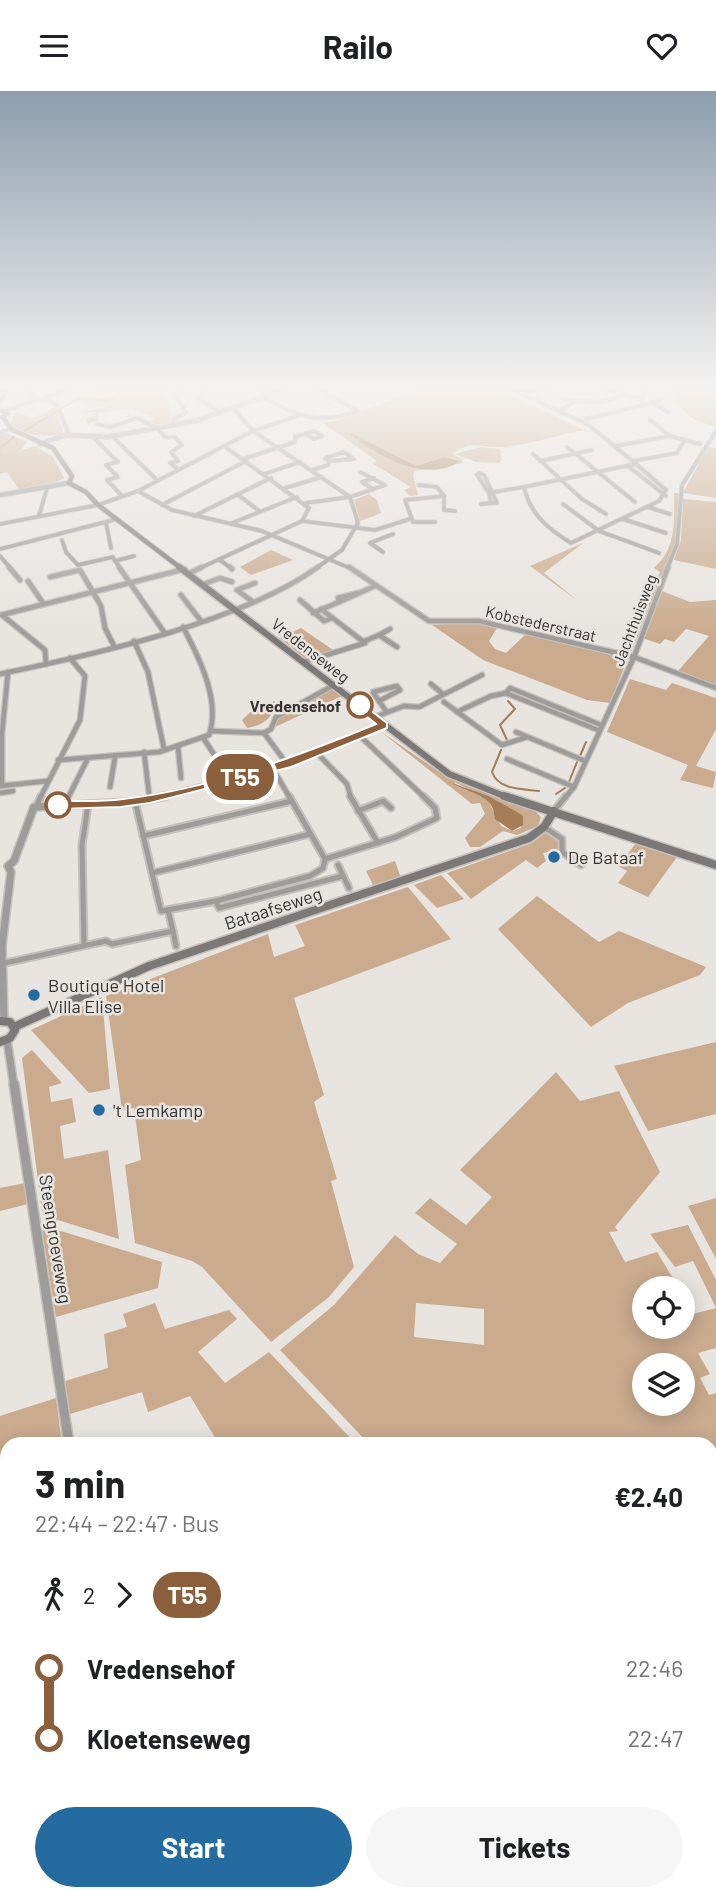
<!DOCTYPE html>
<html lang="en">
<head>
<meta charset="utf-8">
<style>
	body { margin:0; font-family:Barlow,sans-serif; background:#f6f6f6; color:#202124; height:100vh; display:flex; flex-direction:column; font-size:26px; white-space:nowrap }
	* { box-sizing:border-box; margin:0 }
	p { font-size:23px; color:#757577 }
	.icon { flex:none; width:38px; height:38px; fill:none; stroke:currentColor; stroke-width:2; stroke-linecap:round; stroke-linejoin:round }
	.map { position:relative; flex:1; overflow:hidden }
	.panel { position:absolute; left:0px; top:1346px; width:718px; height:464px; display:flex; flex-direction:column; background:#fff; border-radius:21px 21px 0 0; box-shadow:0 4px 18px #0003 }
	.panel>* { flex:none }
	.badge { padding:0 14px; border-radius:23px; font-size:24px; line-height:46px }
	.buttons { position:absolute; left:632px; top:1185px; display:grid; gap:14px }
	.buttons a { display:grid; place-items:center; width:63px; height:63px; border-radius:50%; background:#fff; box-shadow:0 4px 18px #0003; font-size:35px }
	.map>.badge { position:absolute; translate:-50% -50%; box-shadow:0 0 0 4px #fff }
	.legs { display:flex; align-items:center; gap:10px; height:77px; padding:0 35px; font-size:23px }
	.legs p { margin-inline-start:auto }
	.summary { display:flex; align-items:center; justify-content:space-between; height:119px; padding:0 35px }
	h1 { font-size:38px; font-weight:700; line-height:52px }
	.primary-button { display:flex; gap:14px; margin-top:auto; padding:14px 35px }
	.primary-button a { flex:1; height:80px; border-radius:42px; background:#246b9f; color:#fff; font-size:28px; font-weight:700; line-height:80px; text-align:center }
	.primary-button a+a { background:#f6f6f6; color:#202124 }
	ul { padding:0 35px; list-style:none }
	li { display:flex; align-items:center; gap:24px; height:70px; font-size:26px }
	li i { display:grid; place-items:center; width:10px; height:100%; margin:0 9px; background:currentColor }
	li i::after { content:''; width:18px; height:18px; margin:-9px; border:5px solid; border-radius:50%; background:#fff }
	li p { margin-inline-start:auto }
	li:first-child i { background:linear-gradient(#0000 50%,currentColor 0) }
	li:last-child i { background:linear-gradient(currentColor 50%,#0000 0) }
	header { display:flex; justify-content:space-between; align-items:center; height:91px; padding:0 35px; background:#fff; font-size:32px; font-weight:700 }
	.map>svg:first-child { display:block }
	.green { fill:#caab8e; fill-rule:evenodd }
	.water { fill:#a57e58 }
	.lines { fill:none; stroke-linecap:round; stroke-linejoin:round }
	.stream { stroke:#a57e58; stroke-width:2 }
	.minor-far2-casing { stroke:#c4c1bd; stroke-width:5 }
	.minor-far1-casing { stroke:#c4c1bd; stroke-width:7 }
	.minor-casing { stroke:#c4c1bd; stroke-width:9 }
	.tertiary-far4-casing { stroke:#c4c1bd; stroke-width:6 }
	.tertiary-far3-casing { stroke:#c4c1bd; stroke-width:8 }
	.tertiary-far2-casing { stroke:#c4c1bd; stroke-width:10 }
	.tertiary-far1-casing { stroke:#c4c1bd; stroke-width:12 }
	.tertiary-casing { stroke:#c4c1bd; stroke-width:14 }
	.secondary-far2-casing { stroke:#c4c1bd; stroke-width:6 }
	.secondary-far1-casing { stroke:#c4c1bd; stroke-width:9 }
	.secondary-casing { stroke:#c4c1bd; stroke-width:11 }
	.minor-far2 { stroke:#9e9c9a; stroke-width:3.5 }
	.minor-far1 { stroke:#9e9c9a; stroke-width:4.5 }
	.minor { stroke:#9e9c9a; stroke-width:5 }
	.tertiary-far4 { stroke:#9e9c9a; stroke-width:4.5 }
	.tertiary-far3 { stroke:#9e9c9a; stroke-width:5 }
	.tertiary-far2 { stroke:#9e9c9a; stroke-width:7 }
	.tertiary-far1 { stroke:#9e9c9a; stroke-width:9 }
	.tertiary { stroke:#9e9c9a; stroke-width:10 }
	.secondary-far2 { stroke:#7b7977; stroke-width:4.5 }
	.secondary-far1 { stroke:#7b7977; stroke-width:6 }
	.secondary { stroke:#7b7977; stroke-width:8 }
	.line-1 { fill:#8b5e3c; stroke:#fff; stroke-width:2 }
	.stop-1-dot { fill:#fff; stroke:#8b5e3c; stroke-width:3.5 }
	.poi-dot { fill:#246b9f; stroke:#e8e4e0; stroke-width:2.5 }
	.labels { text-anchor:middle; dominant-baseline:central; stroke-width:5; stroke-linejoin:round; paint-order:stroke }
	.far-street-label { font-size:16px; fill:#343331; stroke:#e8e4e0 }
	.far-stop-label { font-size:16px; font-weight:bold; fill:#343331; stroke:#e8e4e0; text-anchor:end }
	.poi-label { font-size:18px; fill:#343331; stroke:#e8e4e0; text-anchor:start }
	.street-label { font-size:18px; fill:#343331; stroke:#e8e4e0 }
</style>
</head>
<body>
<header><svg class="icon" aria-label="menu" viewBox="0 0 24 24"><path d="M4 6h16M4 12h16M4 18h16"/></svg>Railo<svg class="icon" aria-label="heart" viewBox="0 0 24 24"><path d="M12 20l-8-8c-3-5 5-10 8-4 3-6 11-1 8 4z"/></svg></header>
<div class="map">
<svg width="716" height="1809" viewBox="0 0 716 1809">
	<rect width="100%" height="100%" fill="#e8e4e0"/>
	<!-- green -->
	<g class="green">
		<path d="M115 295H167C164 311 173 319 172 333L156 336 148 332 154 328 132 317 98 322 99 330 87 333 85 327 96 325 95 321 80 322 114 313 91 318 77 306Z"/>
		<path d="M430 295H493L584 339C558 344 529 354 502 356 479 357 471 349 452 363L463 369 462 372 415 380 413 384 418 404 410 405 404 399 411 396 372 372 377 370 323 332 336 330ZM354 343 416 375 444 366 460 369C430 395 374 362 350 344Z"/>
		<path d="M668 295H716V335C687 330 682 320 668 295Z"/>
		<path d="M55 316 64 343C45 346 26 346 10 333L16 321 33 327Z"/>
		<path d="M4 341 27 351 20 360 35 355 53 366 64 387 55 392 19 398 7 381 0 383V342Z"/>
		<path d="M482 356 500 358 502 367 499 372 476 371 455 363Z"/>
		<path d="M708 356 716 357V407L683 402Z"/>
		<path d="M674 402H679L675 453 630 564 625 563 660 481 654 477C677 456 674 431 674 402Z"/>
		<path d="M369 403 377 409 381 422 360 430 354 409Z"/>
		<path d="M683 408 716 411V478L674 469 681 449Z"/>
		<path d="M583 452 544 482 578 510 530 475Z"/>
		<path d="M271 459 293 469 251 484 240 476Z"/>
		<path d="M662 500 690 511 716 509V596L677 581 709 545 686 538 674 551 665 548 660 553 642 547Z"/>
		<path d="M470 531 497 537 489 550 495 558 506 562 526 543 628 567 610 612 587 609 483 569 432 534Z"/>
		<path d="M301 537 333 559 306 568 280 547Z"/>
		<path d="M630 588 666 599 672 592 716 607V638L696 675 716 681 713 697 680 689 688 674 607 641Z"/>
		<path d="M333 597 342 605 275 636V630L281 624Z"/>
		<path d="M275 610C274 628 263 634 247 637L242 629 258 614Z"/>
		<path d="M380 640 448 687 531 716 541 726 538 735 517 744 503 740 480 756H470L465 747 485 723 480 712 472 713ZM454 691 519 722 521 737 512 740 501 735 487 707 458 696Z"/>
		<path d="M549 739 560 748 558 759 543 762 546 770 537 777 526 769 471 808 447 782 532 752Z"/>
		<path d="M637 751 677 766 648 806 618 792 627 780 618 775Z"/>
		<path d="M395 770 401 787 374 796 366 780Z"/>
		<path d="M441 784 464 808 437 817 414 794Z"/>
		<path d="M408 796 451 848 294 907 324 1004 314 1011 337 1088 331 1090 354 1176 329 1206 271 1251 202 1176 192 1170 135 1152 125 1074 141 1069 134 1017 122 1019 106 905 268 843 274 866 305 855 295 834Z"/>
		<path d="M537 805 599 851 619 840 706 876 700 884 628 912 591 936 498 838Z"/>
		<path d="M102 906 110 998 89 1002 31 939Z"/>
		<path d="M716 951V1023L648 1040 614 975Z"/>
		<path d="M32 959 62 992 49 996 51 1011 72 1007 76 1031 60 1035 64 1068 108 1059 119 1148 48 1126 42 1120 22 967Z"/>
		<path d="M556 981 580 1010 619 1000 660 1081 615 1136 618 1140 609 1141 625 1171 657 1161 679 1197H644V1236H682L683 1203 693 1223 716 1217 693 1170 675 1176 650 1143 688 1134 716 1189V1257L698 1262 710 1283 700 1287 709 1304 716 1302V1371L711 1373 710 1353H369L280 1259 334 1214 395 1144 418 1163 440 1172 457 1153 415 1122 430 1107 466 1134 492 1106 460 1079ZM416 1212 484 1218V1254L414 1246ZM644 1274H682V1312H644Z"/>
		<path d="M25 1092 28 1113 0 1120V1097Z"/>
		<path d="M716 1107V1168L688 1115Z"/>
		<path d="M51 1137 162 1171 158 1197 56 1226 42 1139Z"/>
		<path d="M155 1212 165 1238 229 1219 237 1228 198 1261 225 1292 269 1261 356 1353H219L190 1305 148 1321 142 1301 70 1323 65 1290 108 1277 104 1243 127 1236 123 1223Z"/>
		<path d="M56 1307 62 1353H7V1568L0 1570V1325Z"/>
		<path d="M716 1466V1809H708L704 1803 710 1802V1468Z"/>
		<path d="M7 1715V1802L123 1803 124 1809H0V1721Z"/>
		<path d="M690 1802 694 1809H141L140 1803Z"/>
	</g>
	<!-- water -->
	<g class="water">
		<path d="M352 342 416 375 444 366 461 370C424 393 379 365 350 344Z"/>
		<path d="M452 692 488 705 519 722 523 725V734L512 740 495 728C494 702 470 704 452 692Z"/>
	</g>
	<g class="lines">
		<!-- stream -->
		<g class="stream">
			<path d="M24 340 79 307 108 310 129 295"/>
			<path d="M0 357 14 346"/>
			<path d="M515 603 594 634"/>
			<path d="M507 649 500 634 515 618 508 610"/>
			<path d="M501 659 492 681C498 699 523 698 539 700"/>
			<path d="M580 665 586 651"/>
			<path d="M569 691 577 671"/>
			<path d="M556 703 565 697"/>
		</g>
		<!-- minor-far2 casing -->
		<g class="minor-far2-casing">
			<g id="minor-far2">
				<path d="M33 295 30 302 38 308"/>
				<path d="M205 295 198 308 221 321"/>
				<path d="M253 295 268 303"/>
				<path d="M311 295 358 320"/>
				<path d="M505 295 589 334 636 373"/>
				<path d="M578 295H595"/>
				<path d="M594 295 641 308"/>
				<path d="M520 302 558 295"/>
				<path d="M45 306 58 315"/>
				<path d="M263 306C300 326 316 334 358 320"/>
				<path d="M562 307 574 310"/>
				<path d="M642 309 649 295"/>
				<path d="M653 312 668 321"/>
				<path d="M233 317 253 340 350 406 358 432 342 459 315 478"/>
				<path d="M59 318 69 344"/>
				<path d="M5 320 78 295"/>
				<path d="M561 320 574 310 601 311 623 304"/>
				<path d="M586 328 659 310"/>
				<path d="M650 329 670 345 700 353"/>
				<path d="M97 333 111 336 137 327 157 337 165 346H175L182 354 171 361 178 370 170 372 178 378"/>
				<path d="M173 334 174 327 186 322 176 305 181 295"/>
				<path d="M0 341 7 339"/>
				<path d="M112 345 157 389"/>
				<path d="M94 347 118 371 106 374 118 386 107 389 121 404"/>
				<path d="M615 355 670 345"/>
				<path d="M567 356 635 411"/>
				<path d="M344 361 354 368 329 370 325 367Z"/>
				<path d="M533 363 582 408 606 423"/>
				<path d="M243 368 295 351V346L314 340 322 345 314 348 306 343"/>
				<path d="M541 370 592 359"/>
				<path d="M634 370 677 362 684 350"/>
				<path d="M636 373 666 399 659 410 571 452C548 438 530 423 524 396Z"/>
				<path d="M628 375 666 405"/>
				<path d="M313 379 328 374 329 370"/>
				<path d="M479 382 484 384 497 412H491L489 402 477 384Z"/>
				<path d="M264 383 300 371"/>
				<path d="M419 394 437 396 444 405V419L455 420"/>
				<path d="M285 397 322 386"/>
				<path d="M373 398 362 391 374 387"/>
				<path d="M138 400 172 419 262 440 352 478"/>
				<path d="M494 401 524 396"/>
				<path d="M237 403 258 419"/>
				<path d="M306 412 350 406 385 394 360 381"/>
				<path d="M481 413 491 412"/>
				<path d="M563 413 599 440 659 462"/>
				<path d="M162 414 246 370"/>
				<path d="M648 416 670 423"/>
				<path d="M39 425 47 397"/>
				<path d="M194 425 271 387"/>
				<path d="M623 428 666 442"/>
				<path d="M302 430 375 439 410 428"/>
				<path d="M435 431H413L405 409 444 405"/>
				<path d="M106 432 111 457"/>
				<path d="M232 432 297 406"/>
				<path d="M0 433 98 414 138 400 253 340 300 324"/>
				<path d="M62 449 66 461 78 474 113 466 115 470"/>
				<path d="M0 458 117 428"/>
				<path d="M383 461 370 452 393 443"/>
				<path d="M0 465 11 478"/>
				<path d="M220 469 232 478"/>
				<path d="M121 478 115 470 134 465"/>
				<path d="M198 478 302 430 309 417 224 355"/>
				<path d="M667 478 677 453 682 394 716 340"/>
			</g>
		</g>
		<!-- minor-far1 casing -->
		<g class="minor-far1-casing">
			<g id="minor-far1">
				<path d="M9 476 20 489"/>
				<path d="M119 476 164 541"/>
				<path d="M230 476 232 478"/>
				<path d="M349 476 429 530H479L634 566 716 597"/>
				<path d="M190 482 202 476"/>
				<path d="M50 486 80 479 101 515 105 537 114 555"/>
				<path d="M28 490 43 512"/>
				<path d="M204 493 220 487 232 491"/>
				<path d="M181 504 201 530"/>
				<path d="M300 509 324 530 332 527"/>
				<path d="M253 511 237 499 255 492"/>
				<path d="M339 511 375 495"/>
				<path d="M313 522 339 511 338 507 358 502"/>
				<path d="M1 524 185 478"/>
				<path d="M2 524 45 559 46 573"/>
				<path d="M379 544 390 538"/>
				<path d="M134 550 148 581 164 658"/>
				<path d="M365 550 379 544 397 556"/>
				<path d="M304 571 365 552 321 518"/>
				<path d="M0 583C92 564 242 531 318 476"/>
				<path d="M431 593 443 603"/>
				<path d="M397 595 400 599 379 610 373 601Z"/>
				<path d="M506 602 510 597 601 634"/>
				<path d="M506 602 598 639"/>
				<path d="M379 610 386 620"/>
				<path d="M444 611 502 654 527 646"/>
				<path d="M457 621 491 605 506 602"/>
				<path d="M375 626 404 615 419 616 482 584"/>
				<path d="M212 640 264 642 287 673"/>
				<path d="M516 641 585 670"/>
				<path d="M264 642 271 638 276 626 334 594"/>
				<path d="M360 645 425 707"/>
				<path d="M204 648 226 682"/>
				<path d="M178 656 181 687"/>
				<path d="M144 661 149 703"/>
				<path d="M318 663 347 693 351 707"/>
				<path d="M507 668 574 696"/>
				<path d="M58 669 159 661 209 644C221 610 199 566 183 536"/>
				<path d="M273 678 290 707"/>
				<path d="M0 695 47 690"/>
				<path d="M2 695V643L8 581"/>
				<path d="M110 696 115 666"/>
				<path d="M0 702 13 700"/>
				<path d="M40 707 80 629 85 585 70 567"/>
				<path d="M68 707 87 669"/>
				<path d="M565 707 574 696 634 566 668 476"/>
			</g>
		</g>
		<!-- minor casing -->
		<g class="minor-casing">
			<g id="minor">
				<path d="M289 705 325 768"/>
				<path d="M350 705 378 752"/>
				<path d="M135 710 161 820 216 810 310 785 323 777 325 768 396 746 437 727 435 717 423 705"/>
				<path d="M37 714 41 705"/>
				<path d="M358 720 383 710 391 717"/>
				<path d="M554 720 566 705"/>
				<path d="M544 736 562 748V761L581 774"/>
				<path d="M143 745 292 710"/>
				<path d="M338 774 349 797"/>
				<path d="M152 782 310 743"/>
				<path d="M216 810 219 817 343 785"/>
				<path d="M173 840 176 855"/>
				<path d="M84 854 82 754 88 714"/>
				<path d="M0 873 106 850 112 853 173 840 168 819"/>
			</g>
		</g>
		<!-- tertiary-far4 casing -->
		<g class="tertiary-far4-casing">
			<g id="tertiary-far4">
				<path d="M40 353 65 344 108 346 195 330 293 295"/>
				<path d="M0 404 69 392"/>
			</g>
		</g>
		<!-- tertiary-far3 casing -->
		<g class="tertiary-far3-casing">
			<path id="tertiary-far3" d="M156 707 262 681 384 634"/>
		</g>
		<!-- tertiary-far2 casing -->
		<g class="tertiary-far2-casing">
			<g id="tertiary-far2">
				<path d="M4 930 2 855 11 781 8 775 14 770 34 716 135 711 166 705"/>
				<path d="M7 949 14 995"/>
			</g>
		</g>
		<!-- tertiary-far1 casing -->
		<g class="tertiary-far1-casing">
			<path id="tertiary-far1" d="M14 993 69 1353"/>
		</g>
		<!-- tertiary casing -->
		<g class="tertiary-casing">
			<path id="tertiary" d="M130 1802 131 1809"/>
		</g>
		<!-- secondary-far2 casing -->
		<g class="secondary-far2-casing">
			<g id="secondary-far2">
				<path d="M0 310 9 295"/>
				<path d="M0 319 8 322 3 326"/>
				<path d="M3 326 11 338 53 357 72 385 69 392 86 401 98 414 182 478"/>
			</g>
		</g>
		<!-- secondary-far1 casing -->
		<g class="secondary-far1-casing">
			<path id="secondary-far1" d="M179 476 449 683 509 707"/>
		</g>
		<!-- secondary casing -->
		<g class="secondary-casing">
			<g id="secondary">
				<path d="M504 705 716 774"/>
				<path d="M0 930 10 931 15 939 10 947 0 951"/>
				<path d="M14 936 149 875 529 747 544 736 554 720"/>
			</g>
		</g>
		<!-- minor-far2 -->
		<use href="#minor-far2" class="minor-far2"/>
		<!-- minor-far1 -->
		<use href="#minor-far1" class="minor-far1"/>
		<!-- minor -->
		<use href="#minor" class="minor"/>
		<!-- tertiary-far4 -->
		<use href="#tertiary-far4" class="tertiary-far4"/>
		<!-- tertiary-far3 -->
		<use href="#tertiary-far3" class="tertiary-far3"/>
		<!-- tertiary-far2 -->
		<use href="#tertiary-far2" class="tertiary-far2"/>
		<!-- tertiary-far1 -->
		<use href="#tertiary-far1" class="tertiary-far1"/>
		<!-- tertiary -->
		<use href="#tertiary" class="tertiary"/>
		<!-- secondary-far2 -->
		<use href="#secondary-far2" class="secondary-far2"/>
		<!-- secondary-far1 -->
		<use href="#secondary-far1" class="secondary-far1"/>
		<!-- secondary -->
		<use href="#secondary" class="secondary"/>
	</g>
	<!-- sky -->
	<linearGradient id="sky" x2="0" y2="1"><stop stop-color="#8d9eae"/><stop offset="0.54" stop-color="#f5f3f1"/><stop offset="1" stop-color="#f5f3f1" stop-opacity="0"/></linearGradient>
	<rect width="716" height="548" fill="url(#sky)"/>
	<!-- line-1 -->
	<path class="line-1" d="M360 611 387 632V637L291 676 150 712 121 716 58 718 53 714 58 710C80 710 102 711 123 708 209 698 296 666 376 633L356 617 355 614Z"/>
	<!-- markers -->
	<g class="stop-1-dot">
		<circle cx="360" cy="614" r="12"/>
		<circle cx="58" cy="714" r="12"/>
	</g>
	<g class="poi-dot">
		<circle cx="554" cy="766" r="7"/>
		<circle cx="34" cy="904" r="7"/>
		<circle cx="99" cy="1019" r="7"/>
	</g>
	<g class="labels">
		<!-- far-street labels -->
		<g class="far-street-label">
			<text transform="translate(634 529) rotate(-69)">Jachthuisweg</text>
			<text transform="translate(541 532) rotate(13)">Kobstederstraat</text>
			<text transform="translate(311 559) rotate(38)">Vredenseweg</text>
		</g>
		<!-- far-stop labels -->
		<g class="far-stop-label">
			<text x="341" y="614">Vredensehof</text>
		</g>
		<!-- poi labels -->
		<g class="poi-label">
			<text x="568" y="766">De Bataaf</text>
			<text x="48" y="894">Boutique Hotel<tspan x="48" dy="21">Villa Elise</tspan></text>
			<text x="113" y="1019">'t Lemkamp</text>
		</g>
		<!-- street labels -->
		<g class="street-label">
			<text transform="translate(273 817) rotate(-18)">Bataafseweg</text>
			<text transform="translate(56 1148) rotate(81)">Steengroeveweg</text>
		</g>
	</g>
</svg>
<div class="buttons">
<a><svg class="icon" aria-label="locate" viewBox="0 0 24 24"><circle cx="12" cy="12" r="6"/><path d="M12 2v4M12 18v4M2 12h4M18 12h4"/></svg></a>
<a><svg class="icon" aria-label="layers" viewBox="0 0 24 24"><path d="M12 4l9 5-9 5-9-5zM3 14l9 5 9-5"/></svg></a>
</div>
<b class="badge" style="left:240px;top:686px;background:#8b5e3c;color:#fff">T55</b>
<section class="panel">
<div class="summary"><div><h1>3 min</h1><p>22:44 – 22:47 · Bus</p></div><b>€2.40</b></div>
<div class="legs"><svg class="icon" aria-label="walk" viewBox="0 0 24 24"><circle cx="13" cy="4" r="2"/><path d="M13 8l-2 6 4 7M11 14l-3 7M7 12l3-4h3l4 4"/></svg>2<svg class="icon" aria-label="forward" viewBox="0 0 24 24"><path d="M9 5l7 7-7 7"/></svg><b class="badge" style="background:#8b5e3c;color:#fff">T55</b></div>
<ul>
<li><i style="color:#8b5e3c"></i><b>Vredensehof</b><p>22:46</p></li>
<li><i style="color:#8b5e3c"></i><b>Kloetenseweg</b><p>22:47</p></li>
</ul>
<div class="primary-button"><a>Start</a><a>Tickets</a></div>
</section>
</div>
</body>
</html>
